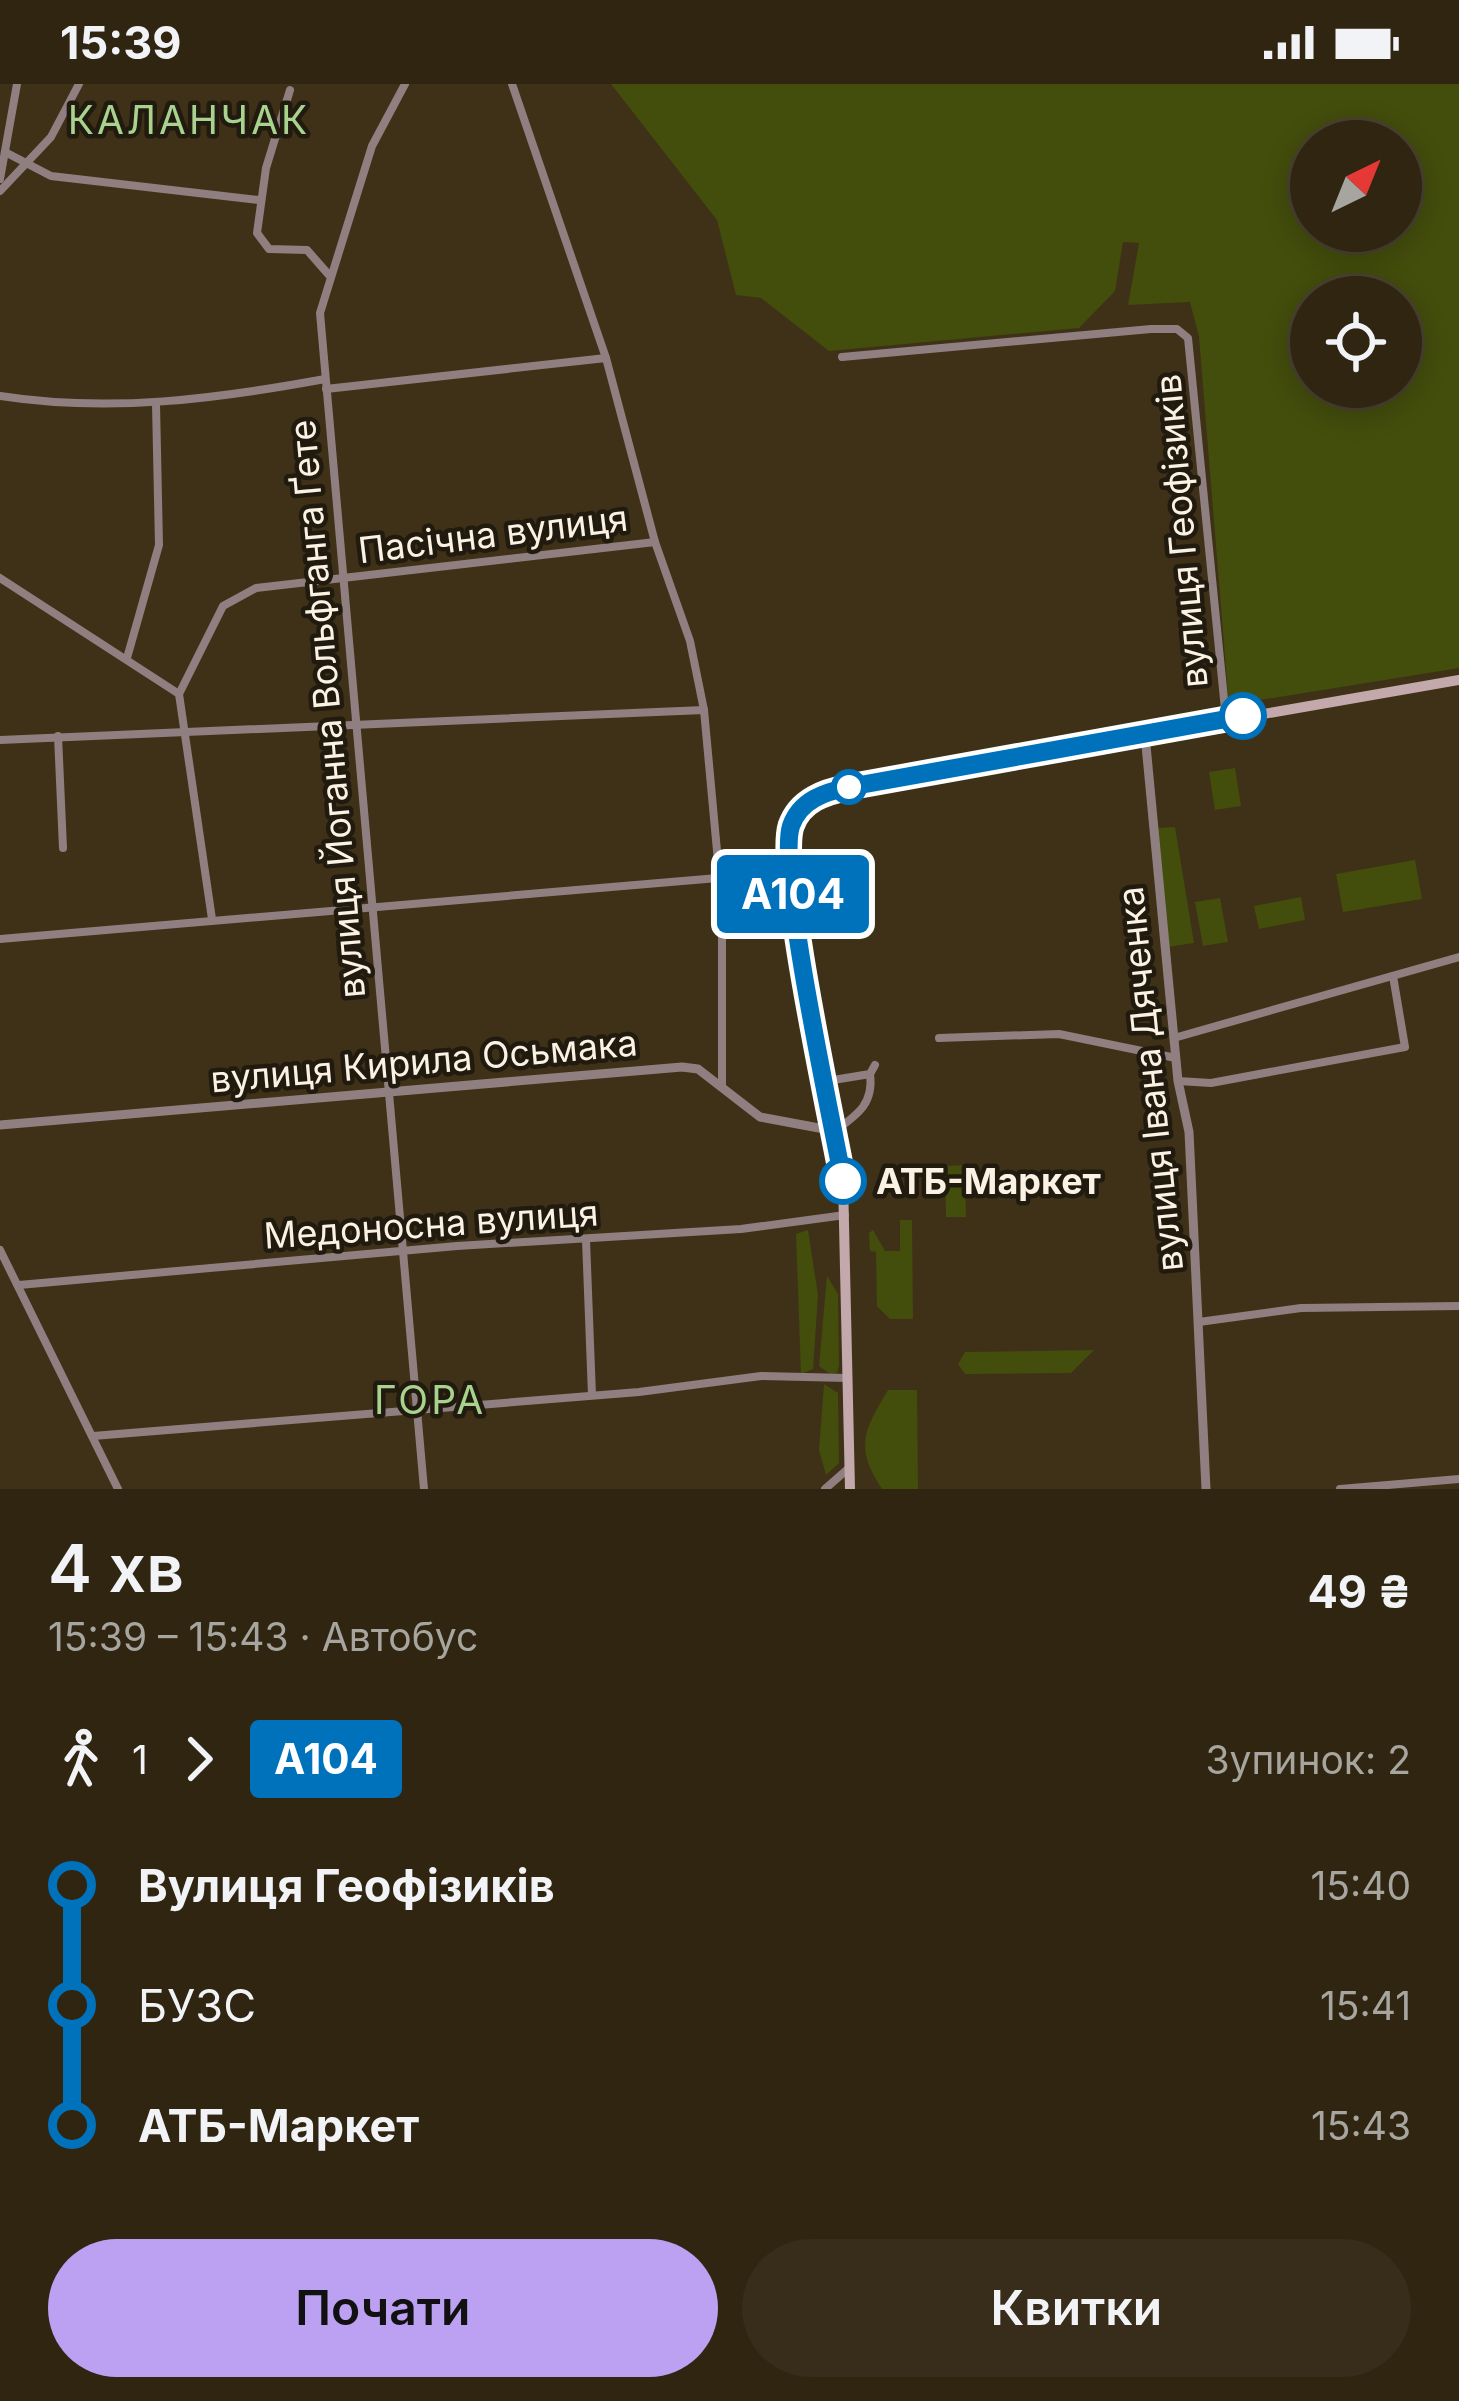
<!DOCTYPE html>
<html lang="uk">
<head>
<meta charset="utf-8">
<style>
	body { margin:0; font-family:Inter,sans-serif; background:#372d1a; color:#f1f3f6; height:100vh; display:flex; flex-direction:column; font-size:45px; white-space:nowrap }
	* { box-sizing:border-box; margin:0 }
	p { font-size:39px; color:#a7a59f }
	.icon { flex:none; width:66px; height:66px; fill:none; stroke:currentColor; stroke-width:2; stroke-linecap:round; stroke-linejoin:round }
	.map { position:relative; height:1405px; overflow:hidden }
	.sheet { display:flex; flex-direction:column; background:#2f2511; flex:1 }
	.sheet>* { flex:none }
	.badge { padding:0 24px; border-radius:9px; font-size:42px; line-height:78px }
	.needle { width:78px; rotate:43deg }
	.tools { position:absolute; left:1290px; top:36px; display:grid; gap:24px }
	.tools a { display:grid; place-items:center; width:132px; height:132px; border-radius:50%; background:#2f2511; box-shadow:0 6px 30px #0003,0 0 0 3px #4a4231; font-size:60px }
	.map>.badge { position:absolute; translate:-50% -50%; box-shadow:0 0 0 6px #fff }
	.legs { display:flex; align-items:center; gap:18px; height:132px; padding:0 48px; font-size:39px }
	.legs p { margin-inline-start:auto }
	.overview { display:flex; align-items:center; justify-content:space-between; height:204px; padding:0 48px }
	h1 { font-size:66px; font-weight:600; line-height:90px }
	.primary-button { display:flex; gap:24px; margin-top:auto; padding:24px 48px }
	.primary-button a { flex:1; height:138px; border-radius:72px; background:#bca0f2; color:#111; font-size:48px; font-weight:600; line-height:138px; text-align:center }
	.primary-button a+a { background:#372d1a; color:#f1f3f6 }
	ul { padding:0 48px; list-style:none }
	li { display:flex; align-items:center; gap:42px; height:120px; font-size:45px }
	li i { display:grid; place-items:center; width:18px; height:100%; margin:0 15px; background:currentColor }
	li i::after { content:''; width:30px; height:30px; margin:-15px; border:9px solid; border-radius:50%; background:#2f2511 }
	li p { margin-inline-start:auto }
	li:first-child i { background:linear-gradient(#0000 50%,currentColor 0) }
	li:last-child i { background:linear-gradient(currentColor 50%,#0000 0) }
	.status { display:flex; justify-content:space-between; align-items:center; height:84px; padding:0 60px; background:#2f2511; direction:ltr }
	.status svg { height:33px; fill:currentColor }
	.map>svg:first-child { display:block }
	.green { fill:#434d0c; fill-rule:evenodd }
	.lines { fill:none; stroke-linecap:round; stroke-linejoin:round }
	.minor { stroke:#8f7f80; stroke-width:8 }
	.tertiary { stroke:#8f7f80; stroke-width:9 }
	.secondary { stroke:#c3a9ab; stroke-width:10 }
	.line-1-casing { stroke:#fff; stroke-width:27 }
	.line-1 { stroke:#0072bc; stroke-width:18 }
	.stop-1-dot { fill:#fff; stroke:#0072bc; stroke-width:6 }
	.labels { text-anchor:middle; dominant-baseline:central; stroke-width:9; stroke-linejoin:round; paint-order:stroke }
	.street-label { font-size:36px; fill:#fbf2e3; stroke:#211a0f }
	.stop-label { font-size:36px; font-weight:bold; fill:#fbf2e3; stroke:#211a0f; text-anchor:start }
	.neighbourhood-label { font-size:39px; letter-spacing:3px; fill:#a9d28f; stroke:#211a0f }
</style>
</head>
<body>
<div class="status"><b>15:39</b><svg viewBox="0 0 49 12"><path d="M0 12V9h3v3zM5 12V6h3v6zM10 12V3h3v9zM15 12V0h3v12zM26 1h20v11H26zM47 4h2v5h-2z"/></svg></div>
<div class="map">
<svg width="1459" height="1405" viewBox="0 0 1459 1405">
	<rect width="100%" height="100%" fill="#3f3117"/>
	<!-- green -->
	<g class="green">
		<path d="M611 0H1459V584L1229 621 1199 253 1190 218 1128 221 1139 159 1123 158 1115 207 1079 244 829 267 761 214 736 211 717 136ZM1311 57H1401V147H1311ZM1401 213V303H1311V213Z"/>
		<path d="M1235 684 1241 722 1215 726 1209 688Z"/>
		<path d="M1175 743 1194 859 1167 863 1157 744Z"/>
		<path d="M1415 776 1422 815 1343 828 1336 790Z"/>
		<path d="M1301 813 1305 836 1259 845 1254 822Z"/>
		<path d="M1220 814 1228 858 1203 862 1195 818Z"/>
		<path d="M965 1081 966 1133H946L945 1082Z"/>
		<path d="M900 1136H912L913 1235H890L877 1222 876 1168 870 1167 869 1149 873 1146 885 1167H900Z"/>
		<path d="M808 1146 818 1211 813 1285 801 1290 796 1150Z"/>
		<path d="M827 1192 838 1210 839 1281 837 1289 830 1290 819 1282Z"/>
		<path d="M1094 1266 1071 1289 965 1290 958 1280 965 1268Z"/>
		<path d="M824 1300 838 1309 839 1379 826 1391 819 1366Z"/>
		<path d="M888 1306H917L918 1405H882C854 1363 864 1346 888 1306Z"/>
	</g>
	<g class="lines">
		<!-- minor -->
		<g class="minor">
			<path d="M405 0 372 62 320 229 424 1405"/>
			<path d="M512 0 606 274 655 458 690 557 704 626 722 821V1002"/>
			<path d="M290 6 266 84 257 149 269 165 307 166 329 191"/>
			<path d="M5 68 51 92 259 116"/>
			<path d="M0 95 17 0"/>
			<path d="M0 107 51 53 79 0"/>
			<path d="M842 273 1151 245H1177L1188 254 1226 635"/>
			<path d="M326 305 606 274"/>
			<path d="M0 312C110 329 216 315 325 295"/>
			<path d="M0 494 179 610"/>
			<path d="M127 574 159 461 156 320"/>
			<path d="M58 652 63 764"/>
			<path d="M0 656 704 626"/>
			<path d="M212 835 179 610 223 522 256 504 655 458"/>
			<path d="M0 855 718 794"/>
			<path d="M939 954 1059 950 1176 974"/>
			<path d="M1174 954 1459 873"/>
			<path d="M827 997 870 990 875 981"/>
			<path d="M1178 997 1211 999 1405 963 1393 892"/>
			<path d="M835 1047C857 1031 874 1020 870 990"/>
			<path d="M586 1156 592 1311"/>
			<path d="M0 1166 118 1405"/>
			<path d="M19 1201 457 1162 741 1145 845 1131"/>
			<path d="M1199 1238 1301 1224 1459 1222"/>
			<path d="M93 1352 639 1308 761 1292 848 1294"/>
			<path d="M825 1405 850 1383"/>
			<path d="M1340 1405 1459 1395"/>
		</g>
		<!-- tertiary -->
		<g class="tertiary">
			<path d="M1145 651 1178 997 1189 1048 1206 1405"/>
			<path d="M0 1041 682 983 698 985 760 1033 835 1047"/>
		</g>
		<!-- secondary -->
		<path class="secondary" d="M850 1405 843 1096 789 763 793 736 806 721 849 702 1459 596"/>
	</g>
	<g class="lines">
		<!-- line-1 casing -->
		<g class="line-1-casing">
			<path id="line-1" d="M843 1097C832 1036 777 786 791 742 800 716 825 708 849 703L1243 632"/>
		</g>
		<!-- line-1 -->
		<use href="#line-1" class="line-1"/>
	</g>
	<!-- markers -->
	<g class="stop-1-dot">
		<circle cx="1243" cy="632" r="21"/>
		<circle cx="849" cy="703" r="15"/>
		<circle cx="843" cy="1097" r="21"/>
	</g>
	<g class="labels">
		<!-- street labels -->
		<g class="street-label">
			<text transform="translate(1181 447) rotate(-95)">вулиця Геофізиків</text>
			<text transform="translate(493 450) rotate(-7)">Пасічна вулиця</text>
			<text transform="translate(327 625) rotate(-95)">вулиця Йоганна Вольфганга Ґете</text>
			<text transform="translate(424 977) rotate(-5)">вулиця Кирила Осьмака</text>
			<text transform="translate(1150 995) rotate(-96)">вулиця Івана Дяченка</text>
			<text transform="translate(431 1140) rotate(-4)">Медоносна вулиця</text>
		</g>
		<!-- stop labels -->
		<g class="stop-label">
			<text x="876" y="1097">АТБ-Маркет</text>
		</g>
		<!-- neighbourhood labels -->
		<g class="neighbourhood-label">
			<text x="189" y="35">КАЛАНЧАК</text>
			<text x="430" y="1315">ГОРА</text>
		</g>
	</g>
</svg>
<div class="tools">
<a><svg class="needle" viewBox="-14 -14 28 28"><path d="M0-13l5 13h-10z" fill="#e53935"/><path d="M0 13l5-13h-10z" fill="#a7a59f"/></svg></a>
<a><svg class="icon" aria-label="locate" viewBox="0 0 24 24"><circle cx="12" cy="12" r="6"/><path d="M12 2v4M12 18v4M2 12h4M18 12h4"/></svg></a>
</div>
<b class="badge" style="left:793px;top:810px;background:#0072bc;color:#fff">А104</b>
</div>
<section class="sheet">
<div class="overview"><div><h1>4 хв</h1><p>15:39 – 15:43 · Автобус</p></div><b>49 ₴</b></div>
<div class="legs"><svg class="icon" aria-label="walk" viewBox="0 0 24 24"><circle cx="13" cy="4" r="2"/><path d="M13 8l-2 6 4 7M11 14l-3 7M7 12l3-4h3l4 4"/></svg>1<svg class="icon" aria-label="forward" viewBox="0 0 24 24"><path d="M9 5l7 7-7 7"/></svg><b class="badge" style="background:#0072bc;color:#fff">А104</b><p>Зупинок: 2</p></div>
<ul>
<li><i style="color:#0072bc"></i><b>Вулиця Геофізиків</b><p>15:40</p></li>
<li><i style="color:#0072bc"></i><span>БУЗС</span><p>15:41</p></li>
<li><i style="color:#0072bc"></i><b>АТБ-Маркет</b><p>15:43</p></li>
</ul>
<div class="primary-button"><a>Почати</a><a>Квитки</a></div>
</section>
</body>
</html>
